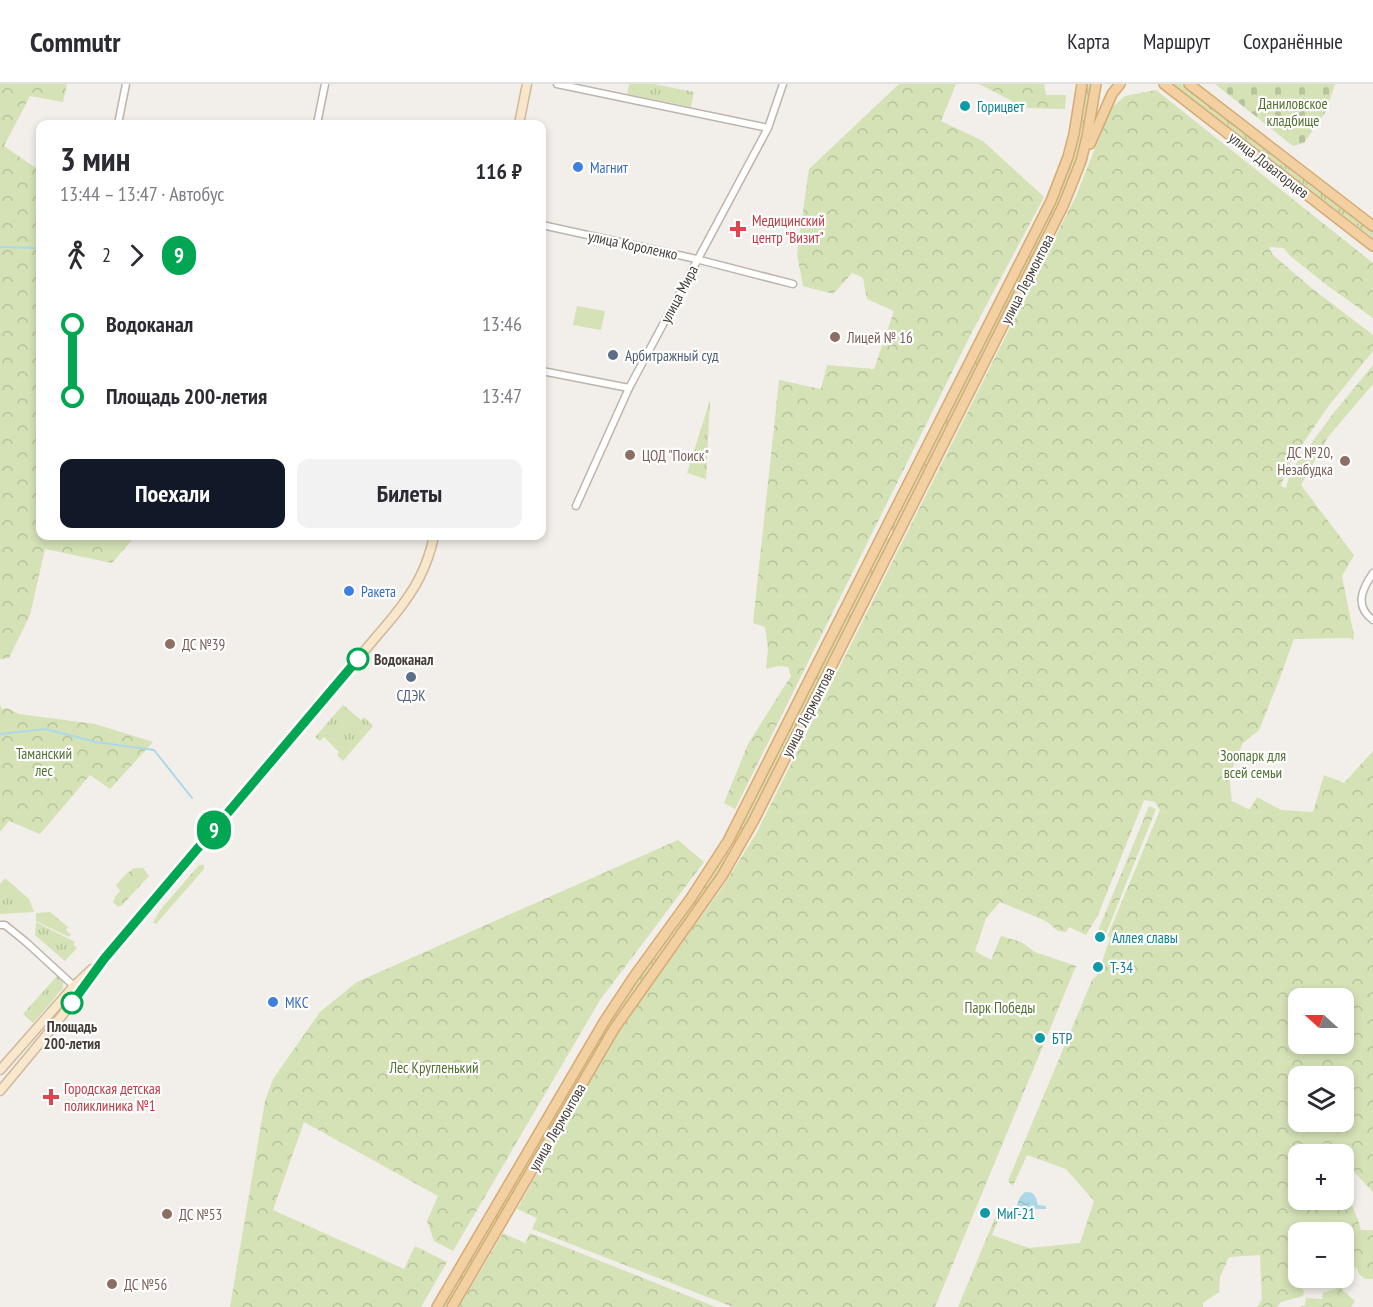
<!DOCTYPE html>
<html lang="ru">
<head>
<meta charset="utf-8">
<style>
	body { margin:0; font-family:"PT Sans Narrow",sans-serif; background:#f2f2f3; color:#2b2b33; height:100vh; display:flex; flex-direction:column; font-size:22px; white-space:nowrap }
	* { box-sizing:border-box; margin:0 }
	p { font-size:20px; color:#7c7c81 }
	.icon { flex:none; width:33px; height:33px; fill:none; stroke:currentColor; stroke-width:2; stroke-linecap:round; stroke-linejoin:round }
	.map { position:relative; flex:1; overflow:hidden }
	.sheet { position:absolute; left:36px; top:36px; width:510px; height:420px; display:flex; flex-direction:column; background:#fff; border-radius:12px; box-shadow:0 3px 9px #0003 }
	.sheet>* { flex:none }
	.badge { padding:0 12px; border-radius:20px; font-size:21px; line-height:39px }
	.needle { width:39px; rotate:291deg }
	.fabs { position:absolute; left:1288px; top:904px; display:grid; gap:12px }
	.fabs a { display:grid; place-items:center; width:66px; height:66px; border-radius:12px; background:#fff; box-shadow:0 3px 9px #0003; font-size:30px }
	.map>.badge { position:absolute; translate:-50% -50%; box-shadow:0 0 0 3px #fff }
	.legs { display:flex; align-items:center; gap:9px; height:66px; padding:0 24px; font-size:20px }
	.legs p { margin-inline-start:auto }
	.head { display:flex; align-items:center; justify-content:space-between; height:102px; padding:0 24px }
	h1 { font-size:33px; font-weight:800; line-height:45px }
	.action { display:flex; gap:12px; margin-top:auto; padding:12px 24px }
	.action a { flex:1; height:69px; border-radius:12px; background:#111827; color:#fff; font-size:24px; font-weight:800; line-height:69px; text-align:center }
	.action a+a { background:#f2f2f3; color:#2b2b33 }
	ul { padding:0 24px; list-style:none }
	li { display:flex; align-items:center; gap:21px; height:72px; font-size:22px }
	li i { display:grid; place-items:center; width:9px; height:100%; margin:0 8px; background:currentColor }
	li i::after { content:''; width:15px; height:15px; margin:-8px; border:4px solid; border-radius:50%; background:#fff }
	li p { margin-inline-start:auto }
	li:first-child i { background:linear-gradient(#0000 50%,currentColor 0) }
	li:last-child i { background:linear-gradient(currentColor 50%,#0000 0) }
	header { display:flex; align-items:center; gap:36px; box-sizing:border-box; height:84px; padding:0 30px; background:#fff; border-bottom:2px solid #e1e1e2 }
	header strong { font-size:28px }
	nav { display:flex; gap:33px; margin-inline-start:auto; font-size:21px }
	.map>svg:first-child { display:block }
	.grass { fill:url(#grass-tufts) }
	.forest { fill:url(#forest-crowns); fill-rule:evenodd }
	.cemetery { fill:url(#cemetery-stones) }
	.pitch { fill:#d4e2b6 }
	.water { fill:url(#water-ripples) }
	.lines { fill:none; stroke-linecap:round; stroke-linejoin:round }
	.stream { stroke:#acd8e8; stroke-width:2 }
	.street-casing { stroke:#bdb4ac; stroke-width:9 }
	.secondary-casing { stroke:#cdb99d; stroke-width:11 }
	.primary-casing { stroke:#d6aa73; stroke-width:12 }
	.street { stroke:#fff; stroke-width:6 }
	.secondary { stroke:#f9e7cc; stroke-width:8 }
	.primary { stroke:#f3d0a1; stroke-width:9 }
	.line-1-casing { stroke:#fff; stroke-width:14 }
	.line-1 { stroke:#00a651; stroke-width:9 }
	.culture-dot { fill:#0f9aa8; stroke:#fff; stroke-width:2 }
	.shop-dot { fill:#3f7fe0; stroke:#fff; stroke-width:2 }
	.health-dot { fill:#e0444e; stroke:#fff; stroke-width:2 }
	.education-dot { fill:#8d6e63; stroke:#fff; stroke-width:2 }
	.service-dot { fill:#5c6f8a; stroke:#fff; stroke-width:2 }
	.stop-1-dot { fill:#fff; stroke:#00a651; stroke-width:3 }
	.labels { text-anchor:middle; dominant-baseline:central; stroke-width:4.5; stroke-linejoin:round; paint-order:stroke }
	.park-label { font-size:15px; fill:#527031; stroke:#fff }
	.culture-label { font-size:15px; fill:#0d838f; stroke:#fff; text-anchor:start }
	.street-label { font-size:15px; fill:#453e38; stroke:#fff }
	.shop-label { font-size:15px; fill:#366cbe; stroke:#fff; text-anchor:start }
	.health-label { font-size:15px; fill:#be3a42; stroke:#fff; text-anchor:start }
	.education-label { font-size:15px; fill:#785e54; stroke:#fff; text-anchor:start }
	.service-label { font-size:15px; fill:#4e5e75; stroke:#fff; text-anchor:start }
	.stop-label { font-size:15px; font-weight:bold; fill:#453e38; stroke:#fff; text-anchor:start }
</style>
</head>
<body>
<header>
<strong>Commutr</strong>
<nav><a>Карта</a><a>Маршрут</a><a>Сохранённые</a></nav>
</header>
<div class="map">
<svg width="1373" height="1223" viewBox="0 0 1373 1223">
	<defs>
		<pattern id="grass-tufts" width="24" height="20" patternUnits="userSpaceOnUse" patternTransform="scale(1.5)"><rect width="24" height="20" fill="#d4e2b6"/><path d="M3 7l-1-3M5 7V3M7 7l1-3M15 17l-1-3M17 17v-4M19 17l1-3" fill="none" stroke="#b7c39d"/></pattern>
		<pattern id="forest-crowns" width="20" height="18" patternUnits="userSpaceOnUse" patternTransform="scale(1.5)"><rect width="20" height="18" fill="#d4e2b6"/><path d="M2 6a3 3 0 1 1 6 0M12 15a3 3 0 1 1 6 0" fill="none" stroke="#b7c39d"/></pattern>
		<pattern id="cemetery-stones" width="16" height="16" patternUnits="userSpaceOnUse" patternTransform="scale(1.5)"><rect width="16" height="16" fill="#d4e2b6"/><path d="M2 7V4a2 2 0 0 1 4 0v3zM10 15v-3a2 2 0 0 1 4 0v3z" fill="#b7c39d"/></pattern>
		<pattern id="water-ripples" width="26" height="14" patternUnits="userSpaceOnUse" patternTransform="scale(1.5)"><rect width="26" height="14" fill="#acd8e8"/><path d="M2 4q2-2 4 0t4 0M15 11q2-2 4 0t4 0" fill="none" stroke="#95bac8"/></pattern>
	</defs>
	<rect width="100%" height="100%" fill="#f2eee9"/>
	<!-- grass -->
	<g class="grass">
		<path d="M629 0H654L694 8 691 23 627 10Z"/>
		<path d="M1086 0H1090L1082 52 1077 75 1059 120 895 447 892 448V445L1056 119 1073 74 1078 52Z"/>
		<path d="M1173 0H1181L1373 148V154Z"/>
		<path d="M710 316 706 395 687 389Z"/>
		<path d="M888 453 890 456 736 760H735L733 758Z"/>
		<path d="M343 621 361 636 364 633 373 642 343 677 337 671 339 668 324 653 320 657 315 653Z"/>
		<path d="M727 767 730 769C695 829 650 881 613 939H611L610 937C648 880 691 826 727 767Z"/>
		<path d="M5 794 29 815 34 828 0 830V800Z"/>
		<path d="M50 828 68 843 66 846 71 851 69 853 36 837V829Z"/>
		<path d="M36 838 75 858 73 861 77 864 65 877 35 851Z"/>
		<path d="M57 892 63 897V904L33 939 23 930Z"/>
		<path d="M607 945 608 948 447 1223H442L604 946Z"/>
	</g>
	<!-- forest -->
	<g class="forest">
		<path d="M0 0H67L63 18 30 12 4 62 40 87V452H133L132 456 112 479 45 465 30 531 9 574 0 575Z"/>
		<path d="M899 0H956L941 37 983 57 1044 113 972 248 735 725 724 719 748 660 791 592 788 583 778 582 766 585 768 564 765 543 753 539 779 296 821 305 827 281 874 285 894 227 867 215 863 194 852 189 833 210 803 202 797 170 809 85Z"/>
		<path d="M979 0H1044L1046 11H1066L1065 25 1028 24 1022 22Z"/>
		<path d="M1156 6 1373 179V234L1328 202 1289 171 1284 164 1269 163 1272 170 1309 202 1373 251V267L1327 324 1287 383 1281 402 1286 404 1291 387 1332 331 1373 281V300L1328 353 1301 401 1354 471 1342 492 1354 552 1353 556 1350 554 1294 555 1278 599 1259 646 1243 659 1229 691 1232 717 1248 725H1250L1257 713 1281 726 1313 728 1324 691 1344 699 1373 667V1108L1344 1077V1071H1338L1325 1059 1320 1063 1326 1071H1299V1116H1344V1102L1358 1136 1361 1146H1373V1195H1365L1359 1190 1356 1183 1351 1185 1347 1190 1348 1197 1341 1200 1342 1206 1355 1217 1351 1223H1300L1305 1221 1306 1214 1322 1215 1323 1209 1336 1205 1337 1201 1336 1194H1344V1149H1299V1194H1300V1203L1304 1207 1303 1212 1281 1218 1277 1223H1257L1262 1216 1260 1171 1229 1173 1220 1193 1219 1208 1203 1219V1223H958L997 1129 1002 1127 992 1151 1029 1164 1080 1159 1094 1117 1066 1085 1027 1071 1013 1102 1008 1097 1092 896 1098 890 1110 854 1108 851 1160 726 1155 718 1144 716 1098 831 1086 851 1069 843 1066 848 1058 847 1046 837 1000 818 986 834 975 867 991 876 1001 852 1021 858 1035 868 1076 882 935 1223H733L532 1145 537 1134 517 1125 619 945 722 804 756 750 1076 112 1111 24 1125 12ZM1299 915H1344V960H1299ZM1299 993H1344V1038H1299Z"/>
		<path d="M0 621 2 625 7 624 19 630 95 640 153 658 110 705 90 691 40 750 9 737 0 748Z"/>
		<path d="M1149 722 1156 725 1105 852 1097 849Z"/>
		<path d="M678 756 704 778 600 916 453 1167 434 1157 427 1137 438 1112 304 1038 273 1126 404 1185 415 1162 447 1178 421 1223H230L265 1017 273 995 320 928 357 898Z"/>
		<path d="M199 781H204V785L156 840 153 838 161 825Z"/>
		<path d="M134 784H143L149 792 122 821 118 823 113 818 115 813 120 807 116 801 126 790Z"/>
		<path d="M503 1149 525 1159 530 1149 716 1223H459Z"/>
	</g>
	<!-- cemetery -->
	<path class="cemetery" d="M1215 0H1335L1326 27 1304 59 1293 62Z"/>
	<!-- pitch -->
	<path class="pitch" d="M577 222 605 227 601 246 573 241Z"/>
	<!-- water -->
	<path class="water" d="M1025 1108C1035 1107 1036 1113 1038 1121L1046 1122V1125H1029L1024 1135 1013 1131 1020 1113Z"/>
	<g class="lines">
		<!-- stream -->
		<g class="stream">
			<path d="M0 163 35 164 40 167"/>
			<path d="M0 650 45 645 96 658 154 666 192 714"/>
		</g>
		<!-- street casing -->
		<g class="street-casing">
			<g id="street">
				<path d="M557 0 768 44"/>
				<path d="M118 40 126 0"/>
				<path d="M317 40 325 0"/>
				<path d="M542 141 692 174 793 200"/>
				<path d="M542 287 629 304"/>
				<path d="M576 422 629 304 768 44 783 0"/>
				<path d="M1373 489C1362 505 1354 522 1373 536"/>
				<path d="M0 841H5L26 858 75 903"/>
			</g>
		</g>
		<!-- secondary casing -->
		<g class="secondary-casing">
			<g id="secondary">
				<path d="M519 40 527 0"/>
				<path d="M0 986 74 902 92 885"/>
				<path d="M0 1007C36 964 72 921 104 875L393 533C414 507 427 485 434 452"/>
			</g>
		</g>
		<!-- primary casing -->
		<g class="primary-casing">
			<g id="primary">
				<path d="M1164 0 1373 162"/>
				<path d="M1189 0 1373 142"/>
				<path d="M1090 60 1112 10 1120 0"/>
				<path d="M437 1223 604 938 633 894 691 814 728 757 1051 117 1068 73 1074 50 1082 0"/>
				<path d="M452 1223 614 945 722 792 754 736 1063 122 1081 77 1087 53 1096 0"/>
			</g>
		</g>
		<!-- street -->
		<use href="#street" class="street"/>
		<!-- secondary -->
		<use href="#secondary" class="secondary"/>
		<!-- primary -->
		<use href="#primary" class="primary"/>
	</g>
	<g class="lines">
		<!-- line-1 casing -->
		<g class="line-1-casing">
			<path id="line-1" d="M72 919 104 875 358 575"/>
		</g>
		<!-- line-1 -->
		<use href="#line-1" class="line-1"/>
	</g>
	<!-- markers -->
	<g class="culture-dot">
		<circle cx="965" cy="22" r="6"/>
		<circle cx="1100" cy="853" r="6"/>
		<circle cx="1098" cy="883" r="6"/>
		<circle cx="1040" cy="954" r="6"/>
		<circle cx="985" cy="1129" r="6"/>
	</g>
	<g class="shop-dot">
		<circle cx="578" cy="83" r="6"/>
		<circle cx="349" cy="507" r="6"/>
		<circle cx="273" cy="918" r="6"/>
	</g>
	<g class="health-dot">
		<path d="M735 136h6v6h6v6h-6v6h-6v-6h-6v-6h6z"/>
		<path d="M48 1004h6v6h6v6h-6v6h-6v-6h-6v-6h6z"/>
	</g>
	<g class="education-dot">
		<circle cx="835" cy="253" r="6"/>
		<circle cx="630" cy="371" r="6"/>
		<circle cx="1345" cy="377" r="6"/>
		<circle cx="170" cy="560" r="6"/>
		<circle cx="167" cy="1130" r="6"/>
		<circle cx="112" cy="1200" r="6"/>
	</g>
	<g class="service-dot">
		<circle cx="613" cy="271" r="6"/>
		<circle cx="411" cy="593" r="6"/>
	</g>
	<g class="stop-1-dot">
		<circle cx="358" cy="575" r="10"/>
		<circle cx="72" cy="919" r="10"/>
	</g>
	<g class="labels">
		<!-- park labels -->
		<g class="park-label">
			<text x="1293" y="19">Даниловское<tspan x="1293" dy="17">кладбище</tspan></text>
			<text x="44" y="669">Таманский<tspan x="44" dy="17">лес</tspan></text>
			<text x="1253" y="671">Зоопарк для<tspan x="1253" dy="17">всей семьи</tspan></text>
			<text x="1000" y="923">Парк Победы</text>
			<text x="434" y="983">Лес Кругленький</text>
		</g>
		<!-- culture labels -->
		<g class="culture-label">
			<text x="977" y="22">Горицвет</text>
			<text x="1112" y="853">Аллея славы</text>
			<text x="1110" y="883">Т-34</text>
			<text x="1052" y="954">БТР</text>
			<text x="997" y="1129">МиГ-21</text>
		</g>
		<!-- street labels -->
		<g class="street-label">
			<text transform="translate(1269 81) rotate(38)">улица Доваторцев</text>
			<text transform="translate(633 161) rotate(12)">улица Короленко</text>
			<text transform="translate(1027 195) rotate(-63)">улица Лермонтова</text>
			<text transform="translate(679 210) rotate(-62)">улица Мира</text>
			<text transform="translate(808 628) rotate(-63)">улица Лермонтова</text>
			<text transform="translate(557 1043) rotate(-60)">улица Лермонтова</text>
		</g>
		<!-- shop labels -->
		<g class="shop-label">
			<text x="590" y="83">Магнит</text>
			<text x="361" y="507">Ракета</text>
			<text x="285" y="918">МКС</text>
		</g>
		<!-- health labels -->
		<g class="health-label">
			<text x="752" y="136">Медицинский<tspan x="752" dy="17">центр "Визит"</tspan></text>
			<text x="64" y="1004">Городская детская<tspan x="64" dy="17">поликлиника №1</tspan></text>
		</g>
		<!-- education labels -->
		<g class="education-label">
			<text x="847" y="253">Лицей № 16</text>
			<text x="1333" y="368" text-anchor="end">ДС №20,<tspan x="1333" dy="17">Незабудка</tspan></text>
			<text x="642" y="371">ЦОД "Поиск"</text>
			<text x="182" y="560">ДС №39</text>
			<text x="179" y="1130">ДС №53</text>
			<text x="124" y="1200">ДС №56</text>
		</g>
		<!-- service labels -->
		<g class="service-label">
			<text x="625" y="271">Арбитражный суд</text>
			<text x="411" y="611" text-anchor="middle">СДЭК</text>
		</g>
		<!-- stop labels -->
		<g class="stop-label">
			<text x="374" y="575">Водоканал</text>
			<text x="72" y="942" text-anchor="middle">Площадь<tspan x="72" dy="17">200-летия</tspan></text>
		</g>
	</g>
</svg>
<div class="fabs">
<a><svg class="needle" viewBox="-14 -14 28 28"><path d="M0-13l5 13h-10z" fill="#e53935"/><path d="M0 13l5-13h-10z" fill="#7c7c81"/></svg></a>
<a><svg class="icon" aria-label="layers" viewBox="0 0 24 24"><path d="M12 4l9 5-9 5-9-5zM3 14l9 5 9-5"/></svg></a>
<a>+</a>
<a>−</a>
</div>
<b class="badge" style="left:214px;top:746px;background:#00a651;color:#fff">9</b>
<section class="sheet">
<div class="head"><div><h1>3 мин</h1><p>13:44 – 13:47 · Автобус</p></div><b>116 ₽</b></div>
<div class="legs"><svg class="icon" aria-label="walk" viewBox="0 0 24 24"><circle cx="13" cy="4" r="2"/><path d="M13 8l-2 6 4 7M11 14l-3 7M7 12l3-4h3l4 4"/></svg>2<svg class="icon" aria-label="forward" viewBox="0 0 24 24"><path d="M9 5l7 7-7 7"/></svg><b class="badge" style="background:#00a651;color:#fff">9</b></div>
<ul>
<li><i style="color:#00a651"></i><b>Водоканал</b><p>13:46</p></li>
<li><i style="color:#00a651"></i><b>Площадь 200-летия</b><p>13:47</p></li>
</ul>
<div class="action"><a>Поехали</a><a>Билеты</a></div>
</section>
</div>
</body>
</html>
